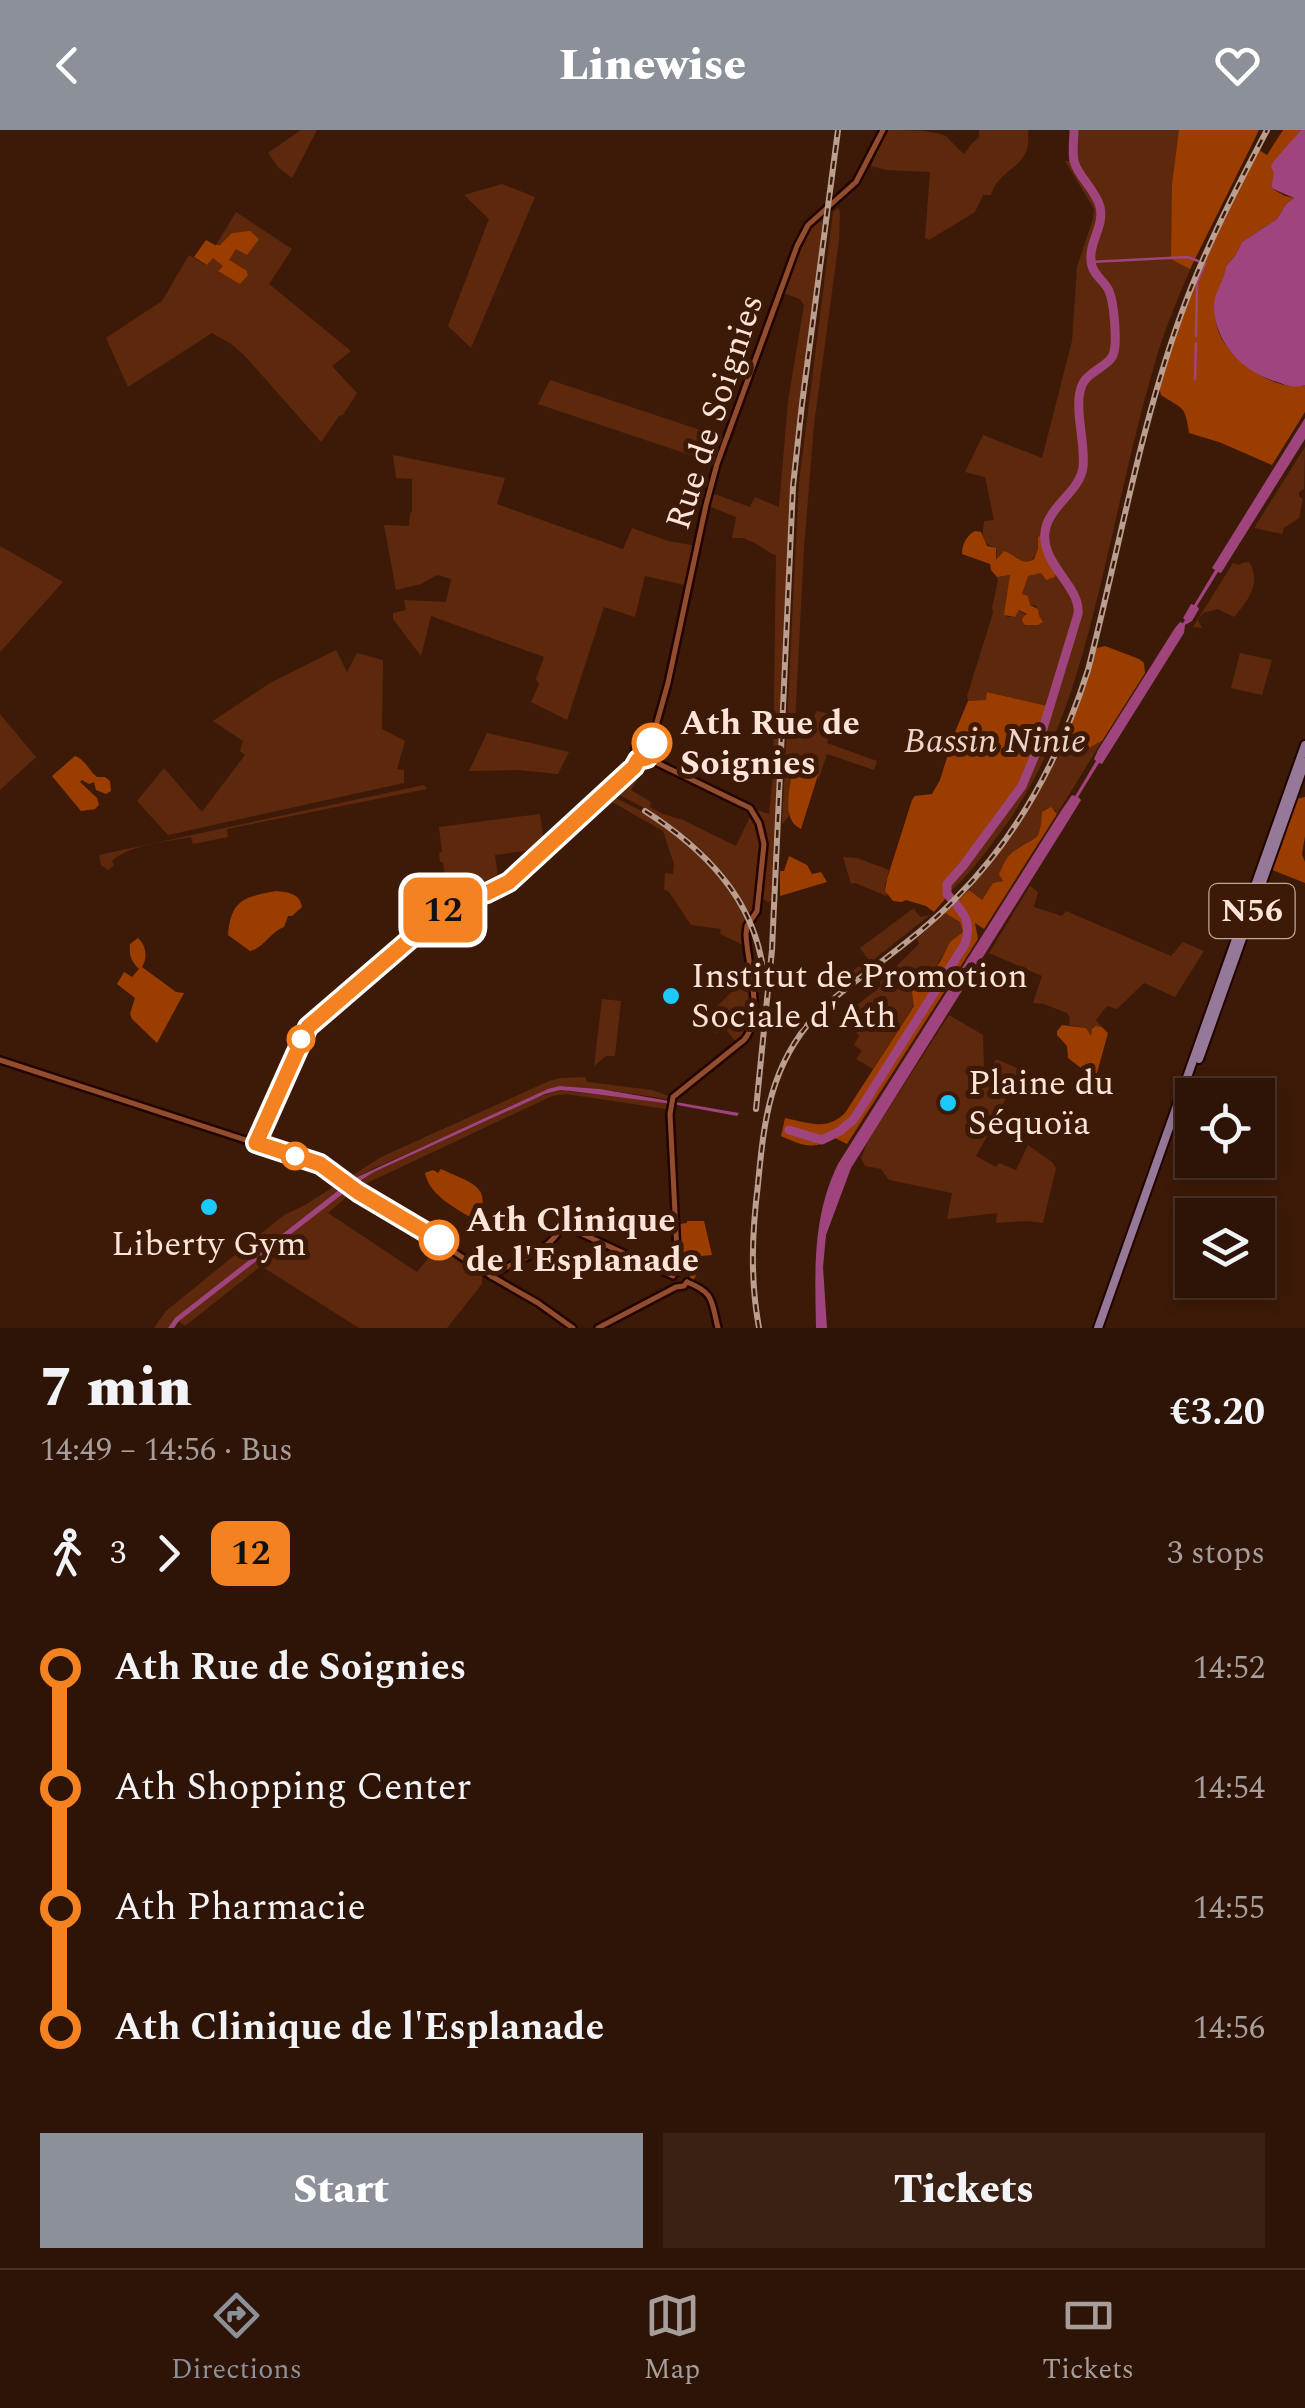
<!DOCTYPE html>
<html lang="en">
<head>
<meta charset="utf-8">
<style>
	body { margin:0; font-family:Spectral,serif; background:#3a2114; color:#f1f3f6; height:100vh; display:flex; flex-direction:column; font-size:38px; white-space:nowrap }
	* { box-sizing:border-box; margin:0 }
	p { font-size:32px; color:#a79e9b }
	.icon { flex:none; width:55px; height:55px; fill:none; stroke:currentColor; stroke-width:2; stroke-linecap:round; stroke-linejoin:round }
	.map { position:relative; height:1198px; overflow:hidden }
	.details { display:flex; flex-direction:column; background:#2e1406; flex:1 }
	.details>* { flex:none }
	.badge { padding:0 20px; border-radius:15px; font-size:35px; line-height:65px }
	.tools { position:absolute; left:1175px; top:948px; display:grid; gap:20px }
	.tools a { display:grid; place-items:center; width:100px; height:100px; border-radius:0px; background:#2e1406; box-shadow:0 5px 15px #0003,0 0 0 2px #493328; font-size:50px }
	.map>.badge { position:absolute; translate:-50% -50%; box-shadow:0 0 0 5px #fff }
	.legs { display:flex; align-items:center; gap:15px; height:110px; padding:0 40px; font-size:32px }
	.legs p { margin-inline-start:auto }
	.head { display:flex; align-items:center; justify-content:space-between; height:170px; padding:0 40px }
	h1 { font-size:55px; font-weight:800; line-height:75px }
	.button { display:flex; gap:20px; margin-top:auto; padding:20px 40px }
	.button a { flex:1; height:115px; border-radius:0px; background:#8c9099; color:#fff; font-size:40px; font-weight:800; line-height:115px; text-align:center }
	.button a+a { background:#3a2114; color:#f1f3f6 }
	ul { padding:0 40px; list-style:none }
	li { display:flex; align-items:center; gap:35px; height:120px; font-size:38px }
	li i { display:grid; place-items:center; width:15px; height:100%; margin:0 12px; background:currentColor }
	li i::after { content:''; width:25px; height:25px; margin:-12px; border:8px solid; border-radius:50%; background:#2e1406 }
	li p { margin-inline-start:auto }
	li:first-child i { background:linear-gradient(#0000 50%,currentColor 0) }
	li:last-child i { background:linear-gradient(currentColor 50%,#0000 0) }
	header { display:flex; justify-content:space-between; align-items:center; height:130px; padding:0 40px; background:#8c9099; color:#fff; font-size:45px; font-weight:800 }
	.tab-bar { display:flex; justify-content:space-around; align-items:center; height:140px; border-top:2px solid #493328; background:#2e1406; font-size:28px; color:#a79e9b }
	.tab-bar a { display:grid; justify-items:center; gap:5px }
	.tab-bar .selected { color:#8c9099 }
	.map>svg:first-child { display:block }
	.green { fill:#5e280d }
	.forest { fill:#9c3d00 }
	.water { fill:#a0447d }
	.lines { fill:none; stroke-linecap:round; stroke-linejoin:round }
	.stream { stroke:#a0447d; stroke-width:2.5 }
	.river { stroke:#a0447d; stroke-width:9 }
	.minor-casing { stroke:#220300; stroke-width:10 }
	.major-casing { stroke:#220300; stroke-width:12 }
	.minor { stroke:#914d2d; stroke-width:5 }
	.major { stroke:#967998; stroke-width:8 }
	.rail-casing { stroke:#ba9e90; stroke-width:6 }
	.rail { stroke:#3d1a08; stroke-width:2.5; stroke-dasharray:8; stroke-linecap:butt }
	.line-1-casing { stroke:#fff; stroke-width:22 }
	.line-1 { stroke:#f58220; stroke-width:15 }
	.stop-1-dot { fill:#fff; stroke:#f58220; stroke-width:5 }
	.poi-dot { fill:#1acafc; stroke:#3d1a08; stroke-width:4 }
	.labels { text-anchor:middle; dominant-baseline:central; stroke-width:10; stroke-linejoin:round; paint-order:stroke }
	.shield { fill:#3d1a08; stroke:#c3a79a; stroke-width:2.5 }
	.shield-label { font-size:32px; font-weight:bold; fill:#fce4d9 }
	.street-label { font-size:35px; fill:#fce4d9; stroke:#3d1a08 }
	.stop-label { font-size:35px; font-weight:bold; fill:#fce4d9; stroke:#3d1a08; text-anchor:start }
	.park-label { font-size:35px; font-style:italic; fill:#eed4c8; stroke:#3d1a08 }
	.poi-label { font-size:35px; fill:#fce4d9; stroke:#3d1a08; text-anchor:start }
</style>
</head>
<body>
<header><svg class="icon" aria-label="back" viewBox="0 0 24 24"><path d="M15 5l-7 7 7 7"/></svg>Linewise<svg class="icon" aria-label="heart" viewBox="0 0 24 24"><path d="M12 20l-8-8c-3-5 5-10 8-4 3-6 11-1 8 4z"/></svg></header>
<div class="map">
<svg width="1305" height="1198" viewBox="0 0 1305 1198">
	<rect width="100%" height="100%" fill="#3d1a08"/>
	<!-- green -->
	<g class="green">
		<path d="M301 0H317L292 48 279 38 268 23Z"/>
		<path d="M887 0C904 0 932 0 946 6 952 12 957 18 964 24L973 12 979 8V0H1028C1032 41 1001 34 991 65H983L975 82 929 110 925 108 930 42 886 40 871 36Z"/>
		<path d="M1074 0H1259C1221 77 1178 153 1154 236 1133 308 1118 383 1100 457 1078 547 1054 632 997 707 982 727 967 748 947 764V754L1005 682 1035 625 1048 580 1046 576 988 562 986 570 968 571 967 566 993 483 992 478 998 450 997 447 1010 445 1007 487H1015L1018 480 1028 486 1023 487 1039 486 1038 479 1035 475H1029L1028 466 1022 465 1027 446 1041 443 1043 447 1056 439 1046 415 1045 407C1038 418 1036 433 1022 432L1016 427 996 430 997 420C980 409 982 414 984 391L994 390 985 347 965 342 983 305 1042 328 1072 211 1077 137 1093 89 1094 79 1065 31H1074Z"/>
		<path d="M502 54 535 67 471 218 448 196 489 89 464 65Z"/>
		<path d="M838 78 840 82 839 110 814 295 804 418 795 593 811 597 816 581 835 585 827 613 877 631 874 640 827 624 818 651V645L803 642 797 638 792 641 789 686 782 694 799 352 833 82Z"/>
		<path d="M236 82 292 119 269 154 351 221 332 236 357 263 343 285 339 286 321 312 244 225 231 214 212 203 128 257 106 208 162 171 189 125 206 135 213 127 223 136 218 141 244 138 228 131 236 119 258 108 216 115Z"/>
		<path d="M823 88 790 358 771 771 768 772 762 768C765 739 773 706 757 680L769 684 773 645 776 425C767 423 766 419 758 415 753 411 749 412 744 408H732L736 387 706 375 709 362 750 377 755 367 779 377 788 271 804 175 800 169 780 162 808 95 815 94Z"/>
		<path d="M550 250 727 309 717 334 538 274Z"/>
		<path d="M1305 317 1304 359 1299 362V366L1303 369 1299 388 1284 398 1282 404 1254 398Z"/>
		<path d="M393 325 505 348 497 374 623 419 632 398 668 411 697 416 689 456 645 446 635 487 604 477 567 590 531 572 539 554 536 549 544 527 431 486 421 526 393 489V483L406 480 404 470 446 472 451 449 437 445 421 454 396 460 384 395 409 396 410 383 412 382V349L396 348Z"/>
		<path d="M0 416 63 452 0 522Z"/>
		<path d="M1245 432 1250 433C1261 454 1248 471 1234 487L1218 479 1203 483 1198 490 1202 498 1193 497 1233 433 1238 435Z"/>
		<path d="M336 520 347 542 357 523 383 530 382 599 405 611 397 639 404 640V653L168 705 137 671 164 638 202 682 245 625 240 621 243 611 213 591 270 553Z"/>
		<path d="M1240 523 1272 530 1262 565 1231 558Z"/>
		<path d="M0 584 36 627 0 660Z"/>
		<path d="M487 603 569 622 558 644 518 640 469 641Z"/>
		<path d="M1065 611 1068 620 1075 623 1102 611 1057 684 1055 679 1033 712 1010 724 1003 751 993 753 982 770 969 760 1025 685Z"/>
		<path d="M633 641 637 650 631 660 651 672 650 677 663 684 683 690 736 716 750 687 758 701 760 711 755 780 750 786C719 723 672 691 612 661Z"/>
		<path d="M424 655 427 659 227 699 228 707 193 714 191 707C166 712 131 714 112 731L114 735 108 740 101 735 99 725Z"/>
		<path d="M608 665C666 688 719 734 746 791L742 802 743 815 720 804 721 799 691 795 669 762 664 759 665 743 673 744 674 734 663 701 605 668Z"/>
		<path d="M540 684 544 713 539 719 495 725 499 755 495 753 462 764 461 759 447 761 443 732H440L439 723 442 722 439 697Z"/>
		<path d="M843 727 857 728 889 740 885 755 887 766 855 753 851 754Z"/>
		<path d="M1030 756 1038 762 1034 777 1062 786 1066 781 1171 826 1183 812 1204 821 1175 867 1144 853 1117 879 1107 876 1096 890 1102 897 1097 896 1091 907 1086 898 1069 895 1070 888 1067 883 1044 874 1033 873 1042 846 989 823Z"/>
		<path d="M914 778 917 784 921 787 930 785 831 863 828 860 868 829 860 818Z"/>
		<path d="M945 783 960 792 963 802C946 814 947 821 936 836 929 846 921 854 912 862L914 875 873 939 856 929 862 921 854 915 859 906 853 897 846 899 837 891 880 857V852L919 814 917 809Z"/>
		<path d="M746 847 747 850 751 849 754 891 738 915 725 898 717 903 709 897 705 889Z"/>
		<path d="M602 869 621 871 615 926H606L594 936Z"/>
		<path d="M949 885 983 905 984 938 991 941 996 929 1019 939 995 992 976 1026 996 1037 999 1033 1016 1040 1028 1015 1052 1032 1056 1038 1043 1093 1027 1091 996 1093 997 1083 947 1089 952 1063 889 1050 881 1039 865 1036 861 1028 869 1009Z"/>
		<path d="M585 947 587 952 652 960 668 966 667 969 600 959 559 956 372 1039 353 1049 350 1047 381 1027 549 951 560 948Z"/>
		<path d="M560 960 667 973 666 979 566 964 552 966 363 1055 358 1052 374 1042 539 967Z"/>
		<path d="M338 1054 351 1063 328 1083 417 1142 440 1114 482 1142V1154L447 1198H359L261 1136 185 1196 175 1189 168 1198H154L166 1181 284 1085 305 1075Z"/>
	</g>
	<!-- forest -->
	<g class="forest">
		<path d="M1179 0H1259L1190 139 1171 129 1172 55Z"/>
		<path d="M1283 0H1301V2L1278 28 1271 58 1285 66 1294 68 1286 74 1277 89 1242 112 1235 126 1226 136C1225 155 1214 169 1216 191 1218 223 1274 264 1305 255V282L1272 335 1219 312 1189 303C1185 274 1183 280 1161 265L1159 257C1182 174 1220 97 1259 20L1267 25Z"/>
		<path d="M250 101 259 109 247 125 236 119 229 130 246 140 248 145 240 154 218 141 223 136 213 128 207 135 194 127 206 110 215 115H220L232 103Z"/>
		<path d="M975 401 981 402 987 416 996 418V430L1004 421C1017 425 1021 437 1034 429L1038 419V407L1042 405 1045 407C1046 421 1058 435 1055 447L1046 450 1041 443 1028 446 1022 464 1028 466 1030 475 1038 479 1039 486 1043 492 1038 495H1025L1022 491 1023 487 1027 484 1019 480 1015 487 1004 485 1010 445 997 447 991 440 990 434 962 424C962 414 967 405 975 401Z"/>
		<path d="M1105 516 1139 529 1144 533 1145 543 1102 611C1089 616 1082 628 1066 618L1065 611 1094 524 1097 518Z"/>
		<path d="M987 562 1047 576 1048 580 1035 625 1022 656 963 736 948 753 945 769 934 782 926 776 906 770 902 772 893 771 885 761 887 749 912 670 915 666 932 664 940 650 955 602 968 571 986 570Z"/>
		<path d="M75 626C85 629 89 641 97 647H105L110 651 111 661 106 664 96 660 94 652 89 654 82 650 80 652 97 668 99 675 95 679 81 681 52 646Z"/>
		<path d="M797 637 803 641 813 638 818 645 801 699C781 689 790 661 792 641Z"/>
		<path d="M1305 667V706L1302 724 1305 732V753L1270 739 1295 669Z"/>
		<path d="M1051 677 1057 684 984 799 975 793 978 809 847 1014 835 1008C813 1020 803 1016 781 1006L785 988C807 992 826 1002 845 983L914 876 912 862 926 849 940 832 950 812 963 802 960 792 945 783 969 760 982 770 993 753 1003 751 999 744C1003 736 1006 727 1013 722 1036 705 1040 715 1042 682Z"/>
		<path d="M789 726 807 735 812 744 821 742 827 752 780 766V741H784Z"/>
		<path d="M276 761C287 762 300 763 302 777L292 786H288L284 797C270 802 264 818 250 821L228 805C231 769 245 767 276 761Z"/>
		<path d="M138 808C146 815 148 828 142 837L176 862 184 863 157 913 132 889 130 884 135 868 117 854 124 842 132 847 139 839C131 831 129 826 130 814Z"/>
		<path d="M1062 895 1086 898 1091 906 1092 899 1096 896 1102 897 1108 903 1097 943 1090 945 1068 928 1067 916 1057 905V901Z"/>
		<path d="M441 1039C468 1052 496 1056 476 1091 457 1078 430 1067 425 1043L433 1040 438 1043Z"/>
		<path d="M687 1091H704L712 1125 701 1126 702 1134 693 1151 690 1149V1130H681L680 1094 687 1093Z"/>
	</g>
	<!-- water -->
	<g class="water">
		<path d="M1301 0H1305V255C1293 259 1286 255 1274 251 1241 241 1213 210 1214 174 1215 161 1225 150 1226 136L1235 126 1242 112 1277 89 1286 74 1294 68 1271 58 1274 43 1271 36C1276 27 1294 9 1301 0Z"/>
		<path d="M1305 288V309L1221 443 1218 442 1197 476 1199 479 1192 491 1185 495 1184 503 1102 634 1099 633 1078 667 1081 670 1065 696 851 1038 826 1105 823 1137 827 1198H816C815 1142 812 1087 838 1034L1061 681 1072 665 1075 666 1077 663 1096 631 1094 629 1098 620 1175 498 1180 492 1183 493 1185 490 1183 488 1191 474 1194 475 1215 440 1212 438Z"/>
		<path d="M559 956 600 959 739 983 737 986 672 974 571 961 560 960 545 964 374 1042 358 1052 179 1191 174 1198H168L175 1188 353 1049 548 959Z"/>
	</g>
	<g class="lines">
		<!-- stream -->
		<g class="stream">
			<path d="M1090 132 1188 127 1198 131"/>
			<path d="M1196 206 1197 152 1205 134"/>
			<path d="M1195 249 1196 213"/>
		</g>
		<!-- river -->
		<path class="river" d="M789 1000 822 1010 840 1001 854 989 965 814C973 790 962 781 947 764V754L963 736 1022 656 1035 625 1078 484C1081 456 1041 435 1045 402 1048 376 1080 362 1083 337 1086 312 1072 274 1083 253 1090 240 1111 236 1114 222 1117 210 1114 172 1109 161 1105 151 1095 147 1092 136 1086 115 1105 97 1100 77 1096 60 1078 47 1074 31 1072 22 1074 9 1074 0"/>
		<!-- minor casing -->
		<g class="minor-casing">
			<g id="minor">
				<path d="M647 628 668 553 706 375 717 334 797 116 808 95 856 52 883 0"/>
				<path d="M647 628 750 678 759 693 764 714 757 781 747 796 746 804C747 835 765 886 744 910L673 967 670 984 678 1142"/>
				<path d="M638 630 634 625 635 618 639 615 645 616 650 611"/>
				<path d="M0 930 319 1034 491 1146 538 1173 573 1198"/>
				<path d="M256 1013 308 897 451 774 493 761 509 752 633 637 638 630"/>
				<path d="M491 1146C517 1129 547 1125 563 1095L673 1146"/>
				<path d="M687 1152C715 1163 711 1171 718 1198"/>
				<path d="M598 1198 676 1157 684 1156 687 1152"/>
			</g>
		</g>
		<!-- major casing -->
		<g class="major-casing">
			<g id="major">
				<path d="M1199 929 1305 632"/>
				<path d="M1098 1198 1305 615"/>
			</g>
		</g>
		<!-- minor -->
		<use href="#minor" class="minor"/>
		<!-- major -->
		<use href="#major" class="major"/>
		<!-- rail casing -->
		<g class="rail-casing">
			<g id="rail">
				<path d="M645 681C703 718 753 767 763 839"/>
				<path d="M756 979 772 820 793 356 802 274 838 0"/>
				<path d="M759 1198C750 1149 752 1103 758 1054 764 990 770 935 816 885 835 865 859 849 881 832 907 812 933 792 956 768 1019 705 1061 625 1088 540 1119 420 1140 295 1183 179 1206 117 1236 59 1267 0"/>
			</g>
		</g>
		<!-- rail -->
		<use href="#rail" class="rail"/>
	</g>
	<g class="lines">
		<!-- line-1 casing -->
		<g class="line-1-casing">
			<path id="line-1" d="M439 1110 358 1062 320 1034 256 1013 308 897 451 774 487 763 509 752 634 637 638 630 647 628 652 613"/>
		</g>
		<!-- line-1 -->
		<use href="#line-1" class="line-1"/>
	</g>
	<!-- markers -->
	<g class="stop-1-dot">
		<circle cx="652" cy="613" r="18"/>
		<circle cx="301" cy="909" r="12"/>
		<circle cx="295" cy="1026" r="12"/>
		<circle cx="439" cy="1110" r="18"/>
	</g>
	<g class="poi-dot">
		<circle cx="671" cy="866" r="10"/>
		<circle cx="948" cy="973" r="10"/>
		<circle cx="209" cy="1077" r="10"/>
	</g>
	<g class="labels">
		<!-- shield labels -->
		<rect class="shield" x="1209.5" y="754" width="85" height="54" rx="8"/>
		<g class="shield-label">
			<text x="1252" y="781">N56</text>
		</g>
		<!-- street labels -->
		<g class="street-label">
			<text transform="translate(715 282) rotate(-72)">Rue de Soignies</text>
		</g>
		<!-- stop labels -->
		<g class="stop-label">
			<text x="680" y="593">Ath Rue de<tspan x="680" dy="40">Soignies</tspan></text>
			<text x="466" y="1090">Ath Clinique<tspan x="466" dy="40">de l'Esplanade</tspan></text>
		</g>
		<!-- park labels -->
		<g class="park-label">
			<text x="995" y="611">Bassin Ninie</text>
		</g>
		<!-- poi labels -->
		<g class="poi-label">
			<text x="691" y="846">Institut de Promotion<tspan x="691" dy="40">Sociale d'Ath</tspan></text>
			<text x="968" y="953">Plaine du<tspan x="968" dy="40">Séquoïa</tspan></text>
			<text x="209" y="1114" text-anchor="middle">Liberty Gym</text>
		</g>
	</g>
</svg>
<div class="tools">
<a><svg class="icon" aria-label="locate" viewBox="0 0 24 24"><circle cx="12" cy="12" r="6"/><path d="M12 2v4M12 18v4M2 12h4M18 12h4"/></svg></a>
<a><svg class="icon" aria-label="layers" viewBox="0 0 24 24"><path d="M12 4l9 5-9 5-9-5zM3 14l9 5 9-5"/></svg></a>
</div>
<b class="badge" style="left:443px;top:780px;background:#f58220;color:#111">12</b>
</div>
<section class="details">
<div class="head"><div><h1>7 min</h1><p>14:49 – 14:56 · Bus</p></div><b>€3.20</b></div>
<div class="legs"><svg class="icon" aria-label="walk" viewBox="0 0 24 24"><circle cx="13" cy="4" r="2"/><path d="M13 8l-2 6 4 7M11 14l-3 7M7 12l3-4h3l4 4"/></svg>3<svg class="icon" aria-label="forward" viewBox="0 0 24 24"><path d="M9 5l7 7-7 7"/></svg><b class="badge" style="background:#f58220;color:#111">12</b><p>3 stops</p></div>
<ul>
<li><i style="color:#f58220"></i><b>Ath Rue de Soignies</b><p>14:52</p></li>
<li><i style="color:#f58220"></i><span>Ath Shopping Center</span><p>14:54</p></li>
<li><i style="color:#f58220"></i><span>Ath Pharmacie</span><p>14:55</p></li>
<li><i style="color:#f58220"></i><b>Ath Clinique de l'Esplanade</b><p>14:56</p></li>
</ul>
<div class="button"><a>Start</a><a>Tickets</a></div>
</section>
<nav class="tab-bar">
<a class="selected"><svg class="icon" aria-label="directions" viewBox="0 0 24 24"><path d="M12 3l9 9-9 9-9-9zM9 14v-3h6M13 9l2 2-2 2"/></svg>Directions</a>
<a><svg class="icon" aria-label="map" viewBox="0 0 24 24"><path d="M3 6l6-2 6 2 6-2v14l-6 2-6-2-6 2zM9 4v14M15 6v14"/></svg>Map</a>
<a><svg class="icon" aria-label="tickets" viewBox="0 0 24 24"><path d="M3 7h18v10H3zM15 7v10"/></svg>Tickets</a>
</nav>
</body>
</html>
